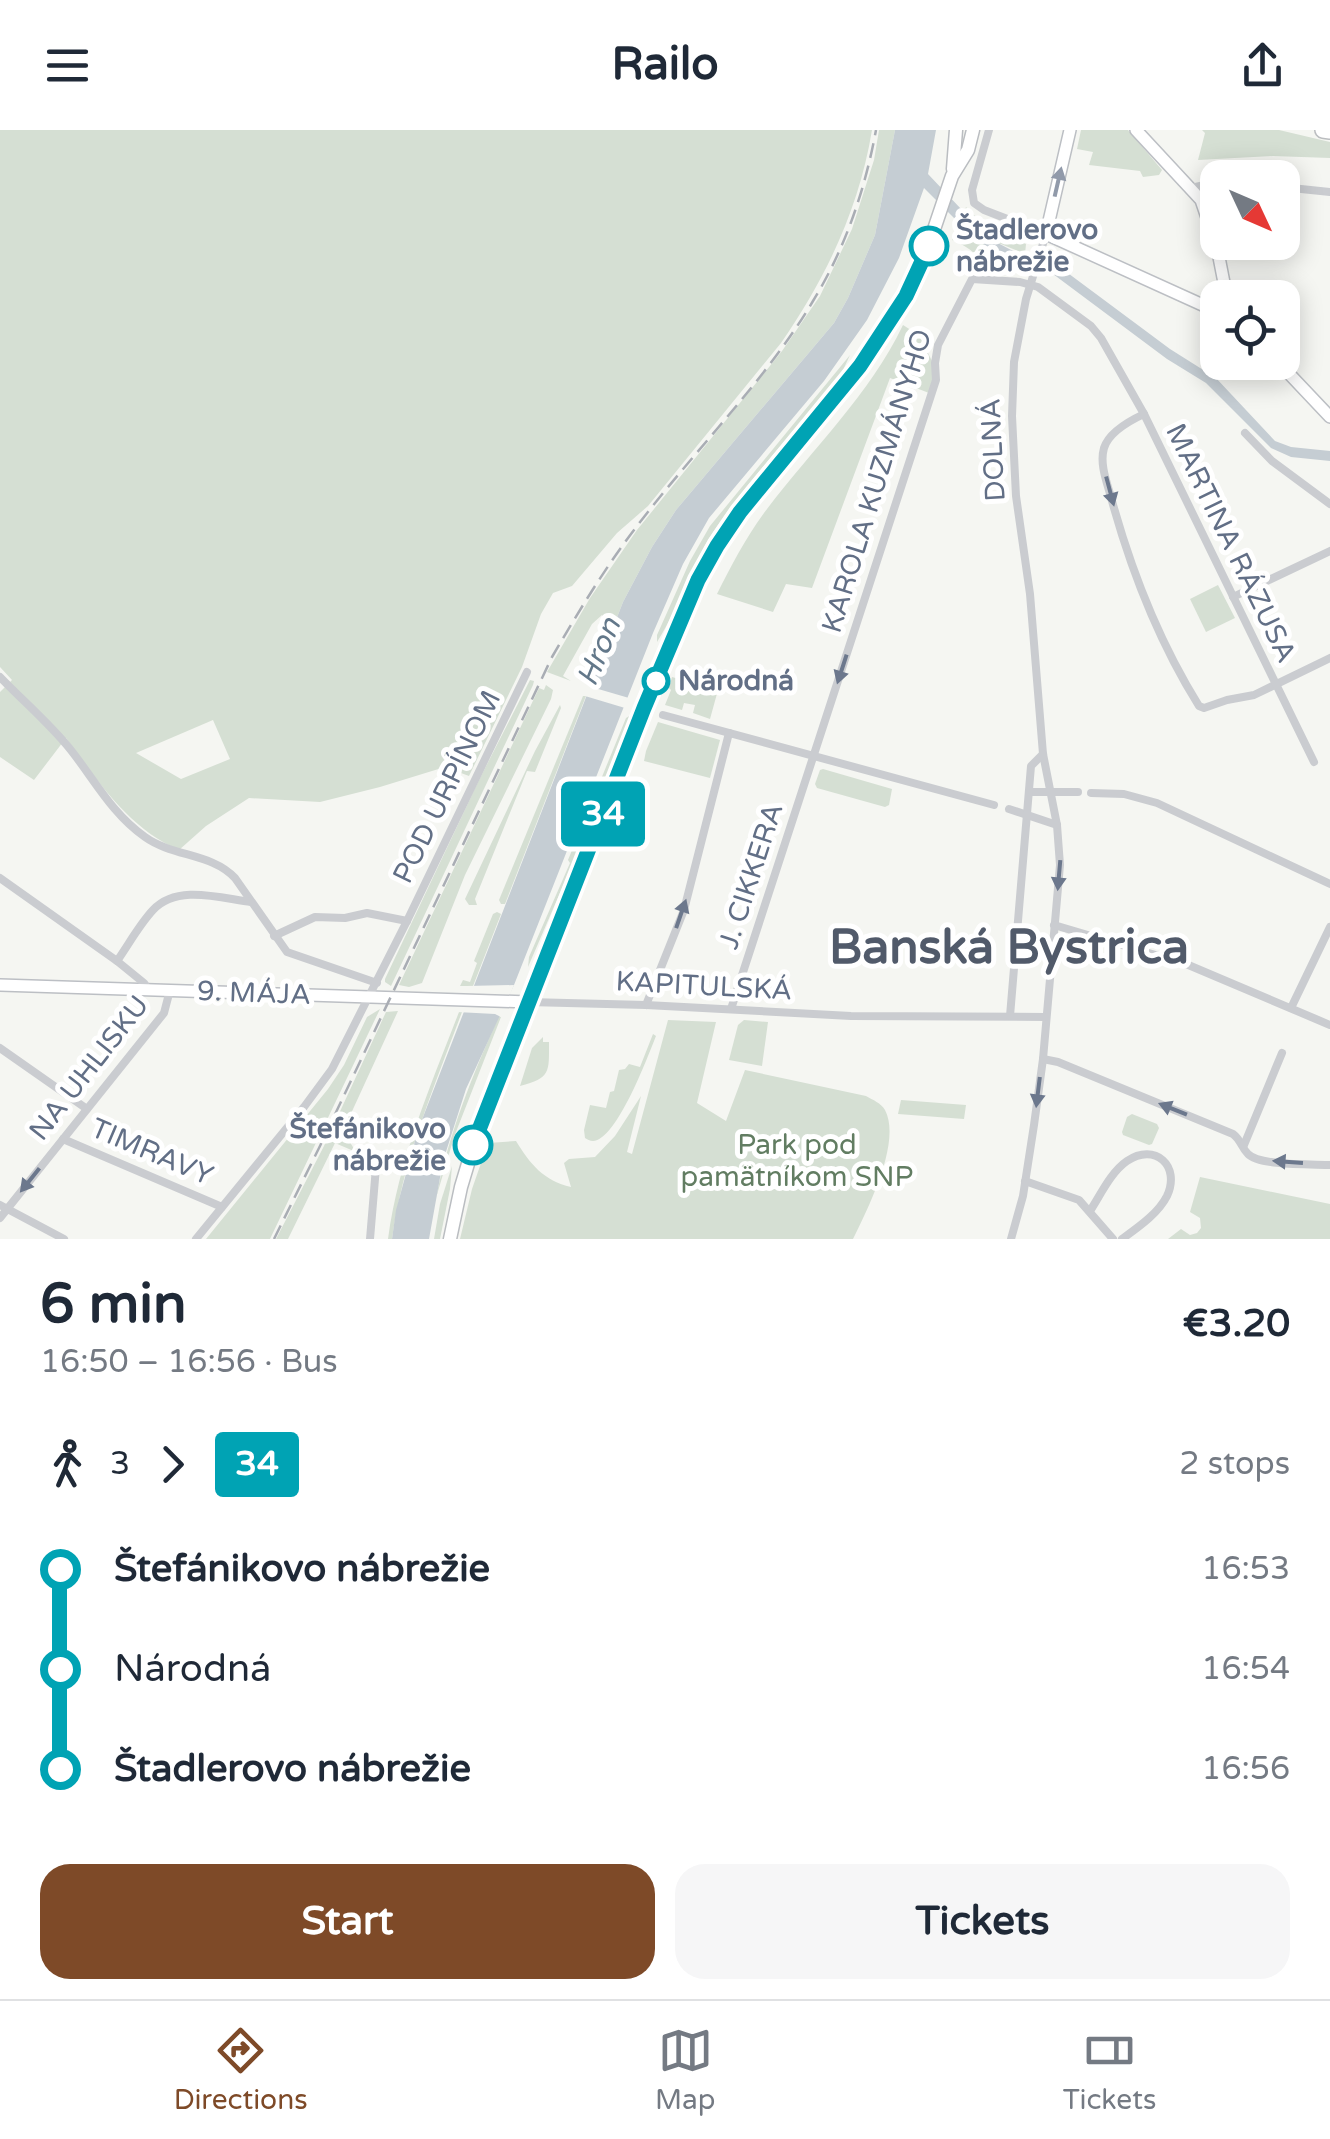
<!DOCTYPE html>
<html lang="en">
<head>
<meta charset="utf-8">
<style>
	body { margin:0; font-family:"Varela Round",sans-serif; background:#f6f6f7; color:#1f2937; height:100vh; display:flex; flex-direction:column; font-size:38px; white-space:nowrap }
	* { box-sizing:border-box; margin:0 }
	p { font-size:32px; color:#747a83 }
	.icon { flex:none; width:55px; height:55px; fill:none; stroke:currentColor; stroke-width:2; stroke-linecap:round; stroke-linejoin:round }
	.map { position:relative; height:1109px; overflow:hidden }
	.side { display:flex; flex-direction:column; background:#fff; flex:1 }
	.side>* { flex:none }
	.badge { padding:0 20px; border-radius:8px; font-size:35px; line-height:65px }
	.needle { width:65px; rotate:134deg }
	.buttons { position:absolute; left:1200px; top:30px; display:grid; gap:20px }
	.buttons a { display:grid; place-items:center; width:100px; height:100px; border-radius:20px; background:#fff; box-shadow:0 5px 25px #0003; font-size:50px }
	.map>.badge { position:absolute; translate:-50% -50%; box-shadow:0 0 0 5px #fff }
	.legs { display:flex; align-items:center; gap:15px; height:110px; padding:0 40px; font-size:32px }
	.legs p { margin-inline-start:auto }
	.head { display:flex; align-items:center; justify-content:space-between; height:170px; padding:0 40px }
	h1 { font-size:55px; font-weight:700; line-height:75px }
	.cta { display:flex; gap:20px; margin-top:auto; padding:20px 40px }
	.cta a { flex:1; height:115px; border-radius:30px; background:#7e4a28; color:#fff; font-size:40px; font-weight:700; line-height:115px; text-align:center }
	.cta a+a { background:#f6f6f7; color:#1f2937 }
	ul { padding:0 40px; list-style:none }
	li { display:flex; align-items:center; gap:35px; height:100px; font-size:38px }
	li i { display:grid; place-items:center; width:15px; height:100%; margin:0 12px; background:currentColor }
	li i::after { content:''; width:25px; height:25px; margin:-12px; border:8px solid; border-radius:50%; background:#fff }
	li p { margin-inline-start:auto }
	li:first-child i { background:linear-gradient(#0000 50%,currentColor 0) }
	li:last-child i { background:linear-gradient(currentColor 50%,#0000 0) }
	header { display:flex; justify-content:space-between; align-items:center; height:130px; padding:0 40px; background:#fff; font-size:45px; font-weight:700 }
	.dock { display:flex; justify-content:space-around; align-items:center; height:140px; border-top:2px solid #e0e1e3; background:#fff; font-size:28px; color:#747a83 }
	.dock a { display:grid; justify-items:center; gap:5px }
	.dock .selected { color:#7e4a28 }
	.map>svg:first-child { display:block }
	.green { fill:#d5dfd3; fill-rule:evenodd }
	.water { fill:#c5cdd3 }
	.pier { fill:#f5f6f2 }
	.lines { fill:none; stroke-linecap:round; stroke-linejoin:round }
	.secondary-casing { stroke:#bcbfc4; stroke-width:14 }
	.primary-casing { stroke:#babdc1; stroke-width:15 }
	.highway-casing { stroke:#bbbdc0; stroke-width:18 }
	.street { stroke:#caccd0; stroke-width:8 }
	.secondary { stroke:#fff; stroke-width:11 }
	.primary { stroke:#fff; stroke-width:12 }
	.highway { stroke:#fff; stroke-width:15 }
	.rail { stroke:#a9adb4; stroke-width:2.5; stroke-dasharray:15 8; stroke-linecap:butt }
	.oneway { fill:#919aaa }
	.oneway2 { fill:#6c788d }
	.line-1-casing { stroke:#fff; stroke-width:22 }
	.line-1 { stroke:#00a3b4; stroke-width:15 }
	.stop-1-dot { fill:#fff; stroke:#00a3b4; stroke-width:5 }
	.labels { text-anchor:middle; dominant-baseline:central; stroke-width:10; stroke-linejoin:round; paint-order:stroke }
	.stop-label { font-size:28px; font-weight:bold; fill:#626f86; stroke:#fff; text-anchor:start }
	.street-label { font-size:28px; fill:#626f86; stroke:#fff }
	.park-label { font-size:28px; fill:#627d62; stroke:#fff }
	.water-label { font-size:30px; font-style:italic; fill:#63788a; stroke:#fff }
	.town-label { font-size:48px; font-weight:bold; fill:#515a6a; stroke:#fff }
</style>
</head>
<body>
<header><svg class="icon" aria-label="menu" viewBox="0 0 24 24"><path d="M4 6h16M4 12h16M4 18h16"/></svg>Railo<svg class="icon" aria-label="share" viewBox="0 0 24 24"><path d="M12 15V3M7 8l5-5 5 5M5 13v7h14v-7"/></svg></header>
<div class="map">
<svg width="1330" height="1109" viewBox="0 0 1330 1109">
	<rect width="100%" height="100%" fill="#f5f6f2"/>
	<!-- green -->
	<g class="green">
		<path d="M0 0H872C859 79 826 148 781 213L648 376 617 403 572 456 553 463 541 484 522 537 469 646 445 637 380 657 320 672 249 668 206 696 179 720C128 698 98 651 66 608L34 650 0 627V562L12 550 0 537ZM213 590 230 629 181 649 136 623Z"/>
		<path d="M879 0H895L875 105 848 168 834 193 676 380 652 417 623 472 590 557 585 553 606 501 602 485 592 494 563 546 571 551 547 542 590 468 637 400 782 221 820 166 852 99 874 30Z"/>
		<path d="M1081 0H1128L1162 40 1159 45 1143 47 1140 41 1089 35 1093 22 1077 19Z"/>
		<path d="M1202 0H1279L1330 12V28L1273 26 1198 30 1205 3Z"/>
		<path d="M966 77 991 102 1026 114 1025 124 996 112 964 82Z"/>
		<path d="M959 93 991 120 1022 135 1021 139C983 144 982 121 952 110Z"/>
		<path d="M903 195 928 211V223L936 239 929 263 890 248 812 458 786 454 773 482 717 464C731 436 745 409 764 383 811 320 869 266 903 195Z"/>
		<path d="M850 225 838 251C799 297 752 345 718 395 692 431 681 475 657 512V505L690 431 710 396Z"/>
		<path d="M1218 455 1235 488 1206 502 1190 469Z"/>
		<path d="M672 547 718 560 710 589 693 583 695 575 684 573 682 580 665 575 671 560 669 558Z"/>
		<path d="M530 550 534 551 533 555 391 856 385 852V849L479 650Z"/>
		<path d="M546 555 553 560 551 569 465 745 422 853 409 857 399 855 539 558 544 560Z"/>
		<path d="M583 566H586L505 774H501L499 770Z"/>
		<path d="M560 575 561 578 535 642 527 641 475 769 477 775H469L465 769 535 621Z"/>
		<path d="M631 585 575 728 528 837 529 827 570 733 568 730 626 588Z"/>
		<path d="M658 592 720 610 710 648 644 631 646 621Z"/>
		<path d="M823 639 892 659 889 675 885 677 817 658 815 654 820 640Z"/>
		<path d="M497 782 501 784 473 856H460L463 850 470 852 477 833 474 831 493 784Z"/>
		<path d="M380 879 270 1109H206L328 959 344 935 367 887Z"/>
		<path d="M398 881 343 1001 356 1022 335 1013 288 1109H276L324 1016 386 882Z"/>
		<path d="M459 882H462C434 957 403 1030 392 1109H388C399 1029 430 957 459 882Z"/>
		<path d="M499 886 501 887 454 1007 436 1068C449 1003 472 946 499 886Z"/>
		<path d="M668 890 716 892 697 973 726 991 745 940 866 966C873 970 881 973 885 980 902 1012 867 1080 853 1109H460L472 1059 488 1013 516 1011C530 1034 544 1051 571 1057L564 1033 569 1029 595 1027 615 1006 641 966 627 1022 632 1024Z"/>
		<path d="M744 890 768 892 762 936 729 930 738 895Z"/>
		<path d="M653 904 656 906C648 926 617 1010 593 1011 590 1011 587 1009 585 1008L584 1000 590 975 606 978 610 962 614 961 619 940 625 939 629 934 640 937Z"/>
		<path d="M543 907V912H549C549 942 551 948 520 956L532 918Z"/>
		<path d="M901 970 966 975 964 989 898 984Z"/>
		<path d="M1132 984 1157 994 1159 998 1152 1014 1149 1015 1123 1005 1122 1002 1127 987Z"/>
		<path d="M452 1036 450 1059 440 1109H434L440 1074Z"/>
		<path d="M1200 1047 1330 1074V1109H1168L1181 1099 1190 1105 1197 1103 1201 1098 1200 1088 1190 1082Z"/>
	</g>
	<!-- water -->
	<path class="water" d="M895 0H936L928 44 978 97 996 112 1013 121 1053 132 1170 219 1216 248 1275 311 1291 317 1330 321V331L1291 327 1271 318 1206 253 1167 229 1053 144 1022 135 991 120 971 105 924 58 899 128 867 190 824 251 709 388 683 434 653 503 514 855 466 959 443 1031 429 1109H392L396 1080 418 1000 623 472 652 417 676 380 834 193 848 168 875 105Z"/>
	<!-- pier -->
	<g class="pier">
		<path d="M588 556 629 568 625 578 585 566Z"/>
		<path d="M514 855 501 887 495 884 457 882 467 856Z"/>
	</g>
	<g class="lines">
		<!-- secondary casing -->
		<g class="secondary-casing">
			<g id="secondary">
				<path d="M1070 0 1046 104 1218 182"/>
				<path d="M1136 0 1201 70 1217 117 1227 168"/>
				<path d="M1278 232 1330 287"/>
				<path d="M0 855 528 872"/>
			</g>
		</g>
		<!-- primary casing -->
		<g class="primary-casing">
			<g id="primary">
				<path d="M953 39 956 0"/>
				<path d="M450 1109 461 1057 479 997 662 535 698 450 717 416 740 382 846 256 890 192 924 129 952 46 968 20 973 0"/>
			</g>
		</g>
		<!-- highway casing -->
		<g class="highway-casing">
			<path id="highway" d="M1323 0 1330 1"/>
		</g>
		<!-- street -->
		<g class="street">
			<path d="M989 0 972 60 974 73 984 80 1046 104 1026 169 1014 232 1012 286 1016 366 1030 464 1043 624 1057 695 1060 735 1043 929 1034 995 1023 1066 1011 1109"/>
			<path d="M1282 57 1330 62"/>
			<path d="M1191 58 1218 52"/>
			<path d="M1144 284C1129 291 1109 302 1104 318 1099 335 1108 355 1112 371 1132 443 1159 512 1199 576L1204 578 1227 570 1254 565 1330 528"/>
			<path d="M1245 303 1272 331 1330 374"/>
			<path d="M1233 467 1330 421"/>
			<path d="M0 547C23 571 49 593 70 619 94 649 112 684 145 707 173 727 212 723 235 748L287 822 377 853"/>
			<path d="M663 585 994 675"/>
			<path d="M1029 662H1078"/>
			<path d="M1091 663 1124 664 1157 673 1330 754"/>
			<path d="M1009 679 1057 695"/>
			<path d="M0 748 117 831 144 853 148 859"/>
			<path d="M1054 795 1186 834 1330 895"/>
			<path d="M274 806 315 787 345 788 367 783 407 791"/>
			<path d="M117 831C129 814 139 795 153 780 177 754 220 768 251 772"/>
			<path d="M528 872 646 875 851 886 1045 887"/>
			<path d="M646 875 684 780 729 603"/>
			<path d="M1291 878 1330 797"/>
			<path d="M731 879 936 250 935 233 938 215 972 149 1020 152 1038 157 1091 196 1101 208 1144 284 1314 632"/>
			<path d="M1010 886 1031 636 1043 624"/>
			<path d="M0 918 87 979"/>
			<path d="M1043 929 1058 932 1233 1004C1241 1010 1241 1017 1248 1024 1259 1036 1313 1034 1330 1035"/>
			<path d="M63 1009 222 1077"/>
			<path d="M1244 1015 1282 923"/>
			<path d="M1025 1051 1079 1070 1113 1109"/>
			<path d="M0 1075 64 1109"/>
			<path d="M1090 1081C1101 1064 1111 1042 1127 1031 1155 1012 1181 1036 1167 1066 1158 1084 1137 1098 1122 1109"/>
			<path d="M0 1088 164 883 170 860"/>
			<path d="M196 1109 304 977 332 939 407 791 527 542"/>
			<path d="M370 1109 376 1037"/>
		</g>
		<!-- secondary -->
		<use href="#secondary" class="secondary"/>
		<!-- primary -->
		<use href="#primary" class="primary"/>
		<!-- highway -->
		<use href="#highway" class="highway"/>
		<!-- rail -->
		<path class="rail" d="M274 1109 320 1016 552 527C580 479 609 431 644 387 699 316 768 247 813 171 845 119 865 60 876 0"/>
	</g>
	<!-- one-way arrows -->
	<defs><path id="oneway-solid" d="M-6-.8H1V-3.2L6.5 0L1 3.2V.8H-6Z" transform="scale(2.5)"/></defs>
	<use class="oneway" href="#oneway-solid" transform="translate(1058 52) rotate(-77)"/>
	<g class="oneway2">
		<use href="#oneway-solid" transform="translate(1110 361) rotate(75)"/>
		<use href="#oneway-solid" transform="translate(842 539) rotate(108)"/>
		<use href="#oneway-solid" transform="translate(1059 745) rotate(95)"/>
		<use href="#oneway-solid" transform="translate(681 784) rotate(-71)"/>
		<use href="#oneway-solid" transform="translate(1038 962) rotate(97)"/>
		<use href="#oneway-solid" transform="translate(1173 979) rotate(-158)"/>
		<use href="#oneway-solid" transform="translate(1288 1032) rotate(-176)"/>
		<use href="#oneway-solid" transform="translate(30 1050) rotate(129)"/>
	</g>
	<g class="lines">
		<!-- line-1 casing -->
		<g class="line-1-casing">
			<path id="line-1" d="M473 1015 644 578 698 450 717 416 740 382 860 236 906 166 929 116"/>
		</g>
		<!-- line-1 -->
		<use href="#line-1" class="line-1"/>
	</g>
	<!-- markers -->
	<g class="stop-1-dot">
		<circle cx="929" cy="116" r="18"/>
		<circle cx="656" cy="551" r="12"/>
		<circle cx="473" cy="1015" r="18"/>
	</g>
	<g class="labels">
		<!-- stop labels -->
		<g class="stop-label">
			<text x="956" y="100">Štadlerovo<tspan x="956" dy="32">nábrežie</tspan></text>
			<text x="678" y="551">Národná</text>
			<text x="446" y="999" text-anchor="end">Štefánikovo<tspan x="446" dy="32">nábrežie</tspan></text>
		</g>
		<!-- street labels -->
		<g class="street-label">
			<text transform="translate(993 320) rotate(-93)">DOLNÁ</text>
			<text transform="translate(877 351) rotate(-73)">KAROLA KUZMÁNYHO</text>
			<text transform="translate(1231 413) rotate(64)">MARTINA RÁZUSA</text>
			<text transform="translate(447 657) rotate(-64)">POD URPÍNOM</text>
			<text transform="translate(751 746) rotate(-72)">J. CIKKERA</text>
			<text transform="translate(704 856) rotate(3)">KAPITULSKÁ</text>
			<text transform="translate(254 863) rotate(2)">9. MÁJA</text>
			<text transform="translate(89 938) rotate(-52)">NA UHLISKU</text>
			<text transform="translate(152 1022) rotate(23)">TIMRAVY</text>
		</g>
		<!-- park labels -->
		<g class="park-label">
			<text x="797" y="1015">Park pod<tspan x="797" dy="32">pamätníkom SNP</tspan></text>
		</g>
		<!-- water labels -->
		<g class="water-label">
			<text transform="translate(599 522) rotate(-68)">Hron</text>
		</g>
		<!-- town labels -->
		<g class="town-label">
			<text x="1009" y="818">Banská Bystrica</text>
		</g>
	</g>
</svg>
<div class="buttons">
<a><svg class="needle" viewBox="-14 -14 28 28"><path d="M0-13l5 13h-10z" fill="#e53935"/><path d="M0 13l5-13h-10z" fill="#747a83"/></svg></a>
<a><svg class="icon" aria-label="locate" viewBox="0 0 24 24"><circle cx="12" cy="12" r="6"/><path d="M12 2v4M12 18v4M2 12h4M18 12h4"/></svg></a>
</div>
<b class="badge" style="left:603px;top:684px;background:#00a3b4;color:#fff">34</b>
</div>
<section class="side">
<div class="head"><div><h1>6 min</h1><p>16:50 – 16:56 · Bus</p></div><b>€3.20</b></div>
<div class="legs"><svg class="icon" aria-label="walk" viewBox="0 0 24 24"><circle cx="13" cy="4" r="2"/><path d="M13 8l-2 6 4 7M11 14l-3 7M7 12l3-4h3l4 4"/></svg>3<svg class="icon" aria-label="forward" viewBox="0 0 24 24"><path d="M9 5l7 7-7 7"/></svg><b class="badge" style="background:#00a3b4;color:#fff">34</b><p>2 stops</p></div>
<ul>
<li><i style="color:#00a3b4"></i><b>Štefánikovo nábrežie</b><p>16:53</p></li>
<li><i style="color:#00a3b4"></i><span>Národná</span><p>16:54</p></li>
<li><i style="color:#00a3b4"></i><b>Štadlerovo nábrežie</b><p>16:56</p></li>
</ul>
<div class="cta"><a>Start</a><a>Tickets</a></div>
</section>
<nav class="dock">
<a class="selected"><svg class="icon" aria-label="directions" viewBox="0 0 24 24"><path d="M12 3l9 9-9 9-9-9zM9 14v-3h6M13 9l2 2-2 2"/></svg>Directions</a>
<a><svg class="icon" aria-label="map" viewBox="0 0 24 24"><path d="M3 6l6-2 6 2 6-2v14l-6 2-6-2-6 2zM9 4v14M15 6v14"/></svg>Map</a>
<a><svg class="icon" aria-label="tickets" viewBox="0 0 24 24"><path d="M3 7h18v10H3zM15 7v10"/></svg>Tickets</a>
</nav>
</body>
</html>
